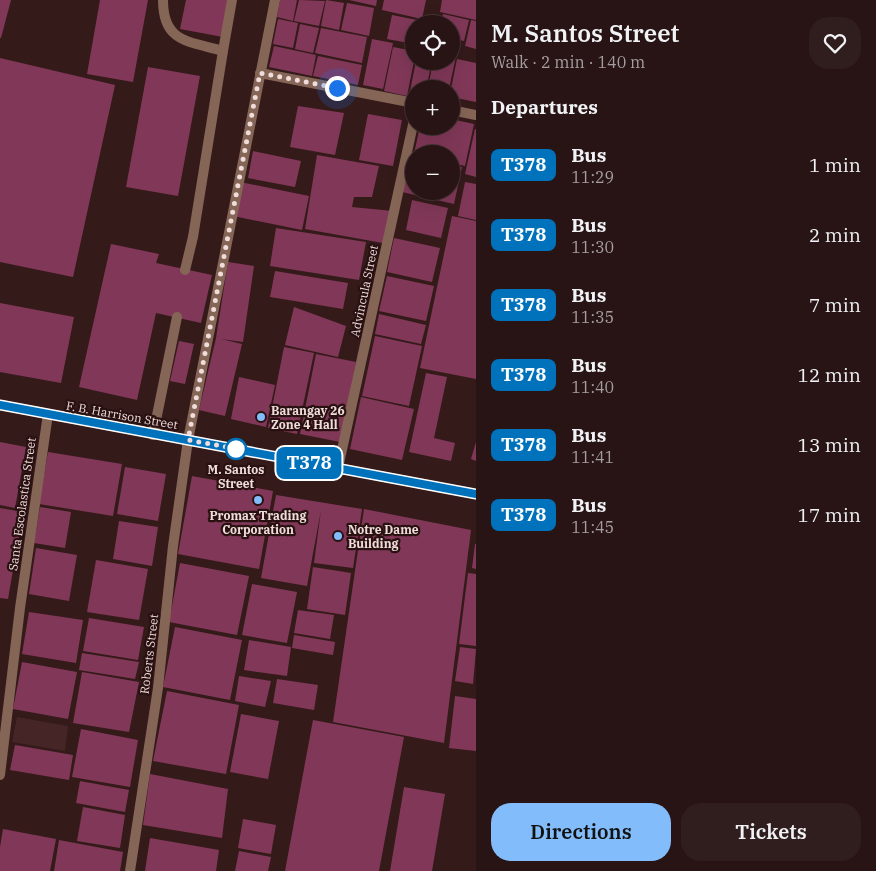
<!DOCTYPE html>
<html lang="en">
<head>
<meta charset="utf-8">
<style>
	body { margin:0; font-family:"IBM Plex Serif",serif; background:#301d1d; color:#f1f3f6; height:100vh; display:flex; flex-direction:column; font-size:19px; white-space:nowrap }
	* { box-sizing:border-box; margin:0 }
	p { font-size:16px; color:#a59ea0 }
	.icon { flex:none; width:28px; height:28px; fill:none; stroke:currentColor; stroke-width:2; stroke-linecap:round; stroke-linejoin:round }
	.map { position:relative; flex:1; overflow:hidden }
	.sheet { display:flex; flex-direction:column; background:#281414; width:400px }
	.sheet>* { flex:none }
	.badge { padding:0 10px; border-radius:8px; font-size:18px; line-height:32px }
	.buttons { position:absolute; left:405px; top:15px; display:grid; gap:10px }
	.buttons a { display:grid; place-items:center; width:55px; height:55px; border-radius:50%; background:#281414; box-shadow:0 5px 20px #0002,0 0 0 1px #443334; font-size:25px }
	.you { position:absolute; width:25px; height:25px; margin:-12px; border:4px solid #fff; border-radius:50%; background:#1a73e8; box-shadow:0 0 0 8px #1a73e833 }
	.map>.badge { position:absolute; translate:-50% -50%; box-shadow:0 0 0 2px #fff }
	h2 { padding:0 15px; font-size:19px; line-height:45px }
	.round { display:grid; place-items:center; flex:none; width:52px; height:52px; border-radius:20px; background:#301d1d }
	.overview { display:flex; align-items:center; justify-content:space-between; height:85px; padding:0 15px }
	h1 { font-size:24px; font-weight:600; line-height:38px }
	.cta { display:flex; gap:10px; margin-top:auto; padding:10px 15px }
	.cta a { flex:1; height:58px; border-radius:20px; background:#83bcfb; color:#111; font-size:20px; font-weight:600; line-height:58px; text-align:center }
	.cta a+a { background:#301d1d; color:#f1f3f6 }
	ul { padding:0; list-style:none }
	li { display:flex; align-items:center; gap:15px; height:70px; padding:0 15px }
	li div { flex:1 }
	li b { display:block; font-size:19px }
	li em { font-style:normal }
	li .badge { min-width:55px; font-weight:700; text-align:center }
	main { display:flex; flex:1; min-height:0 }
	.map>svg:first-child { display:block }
	.built { fill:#452525 }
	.building { fill:#813858 }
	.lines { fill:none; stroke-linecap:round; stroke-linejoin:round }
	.service { stroke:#856556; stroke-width:10 }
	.minor { stroke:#856556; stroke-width:10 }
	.secondary { stroke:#be8a72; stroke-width:10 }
	.line-casing { stroke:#fff; stroke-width:11 }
	.line { stroke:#0072bc; stroke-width:8 }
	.walk { stroke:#efdcdb; stroke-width:5; stroke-dasharray:0 9 }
	.poi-dot { fill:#83bcfb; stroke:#2a1111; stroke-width:2 }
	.stop-dot { fill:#fff; stroke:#0072bc; stroke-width:2.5 }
	.labels { text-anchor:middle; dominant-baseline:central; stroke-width:4.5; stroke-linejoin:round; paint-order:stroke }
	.street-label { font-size:12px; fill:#efdcdb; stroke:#2a1111 }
	.poi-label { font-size:12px; font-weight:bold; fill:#efdcdb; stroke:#2a1111; text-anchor:start }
	.stop-label { font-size:12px; font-weight:bold; fill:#efdcdb; stroke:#2a1111 }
</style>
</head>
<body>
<main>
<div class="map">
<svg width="476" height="871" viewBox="0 0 476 871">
	<rect width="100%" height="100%" fill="#351a1a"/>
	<!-- built -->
	<path class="built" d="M17 717 68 726 65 751 12 742Z"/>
	<!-- building -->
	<g class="building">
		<path d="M0 0H11L1 38H0Z"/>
		<path d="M100 0H148L133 82 87 74Z"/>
		<path d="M186 0H230L223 37 180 29Z"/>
		<path d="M280 0H297L293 21 277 17Z"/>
		<path d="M299 0 325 1 319 26 294 21Z"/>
		<path d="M326 0 344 3 339 30 321 26Z"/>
		<path d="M349 0H377L376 6Z"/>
		<path d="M384 0H426L422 19 382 10Z"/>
		<path d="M442 0H476V20L440 12Z"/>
		<path d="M347 3 374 8 369 36 341 30Z"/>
		<path d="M443 14 469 20 464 41 451 38V24H441Z"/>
		<path d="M392 15 422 21 421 24H414V44L387 39Z"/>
		<path d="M278 19 298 23 293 48 273 44Z"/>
		<path d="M471 20 476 21V49L465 46Z"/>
		<path d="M300 24 319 28 313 53 295 49Z"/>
		<path d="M321 28 367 37 362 63 315 53Z"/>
		<path d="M372 39 393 43 383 89 363 85Z"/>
		<path d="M451 41 459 42 449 89H428L433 61H451Z"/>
		<path d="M274 46 316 55 312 76 269 67Z"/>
		<path d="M393 47 414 51V61L407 96 384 91Z"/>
		<path d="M318 56 362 65 358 85 313 76Z"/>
		<path d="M0 58 115 85 73 277 0 262Z"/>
		<path d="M457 59 476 63V102L451 97V89Z"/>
		<path d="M416 61H432L426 89H414V91H410Z"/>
		<path d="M148 67 200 76 178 196 126 187Z"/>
		<path d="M298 106 344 113 335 155 290 147Z"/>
		<path d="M368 114 402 120 393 166 359 160Z"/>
		<path d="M451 119 474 124 465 166 451 163V154H414L420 126H451Z"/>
		<path d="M475 129H476V177L465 174Z"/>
		<path d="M253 151 301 161 295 187 248 178Z"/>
		<path d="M317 155 379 166 372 197H354L352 207 393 211 383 243 305 229Z"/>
		<path d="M411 156 414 157V191H451V165L462 167 454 204 402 192Z"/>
		<path d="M240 182 309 196 302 230 233 216Z"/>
		<path d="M465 182 476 184V220L458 216Z"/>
		<path d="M412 200 448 208 441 238 406 230Z"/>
		<path d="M452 216 476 221V379L420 368Z"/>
		<path d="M276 228 366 242 359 280 270 266Z"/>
		<path d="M394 238 440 248 432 282 387 272Z"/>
		<path d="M111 244 159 254 156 263 212 275 201 323 156 313 137 400 79 387Z"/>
		<path d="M228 262 254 266 243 342 221 339 242 344 225 416 199 410 216 338Z"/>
		<path d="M275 271 348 283 343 309 270 297Z"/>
		<path d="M387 276 434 286 426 321 379 311Z"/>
		<path d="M0 303 74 317 61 383 0 372Z"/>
		<path d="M294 307 346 326 338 357 285 345Z"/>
		<path d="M379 314 426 325 421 344 375 334Z"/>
		<path d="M375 336 422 346 409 406 362 396Z"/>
		<path d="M179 341 194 344 185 384 170 381Z"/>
		<path d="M284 347 314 353 297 434 268 428Z"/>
		<path d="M316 354 356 362 340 442 300 434Z"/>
		<path d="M426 373 447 377 434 438 455 443 451 461 409 452Z"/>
		<path d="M239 377 275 385 266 427 231 419Z"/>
		<path d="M361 397 414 409 402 460 350 449Z"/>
		<path d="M0 442 26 447 15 508 0 505Z"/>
		<path d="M476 442V461L471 459Z"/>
		<path d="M48 452 122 464 113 516 39 504Z"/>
		<path d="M125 467 166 474 158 521 117 514Z"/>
		<path d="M192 476 273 491 259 569 178 554Z"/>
		<path d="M276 495 362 509 353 568 314 563 321 510 307 586 261 578Z"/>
		<path d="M40 507 71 512 65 548 34 543Z"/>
		<path d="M0 508 23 512 8 599 0 598Z"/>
		<path d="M364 509 471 530 444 743 333 722Z"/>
		<path d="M119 521 158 527 152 566 113 559Z"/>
		<path d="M475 544H476V569L472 568Z"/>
		<path d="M36 548 77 555 69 601 29 594Z"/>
		<path d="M96 560 148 569 139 620 87 612Z"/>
		<path d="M180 563 249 576 237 635 169 622Z"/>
		<path d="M313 567 351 573 345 615 307 609Z"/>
		<path d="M468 573 476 574V646L459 644Z"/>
		<path d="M252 584 297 592 287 643 242 635Z"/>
		<path d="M298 610 334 615 330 639 294 633Z"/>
		<path d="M29 612 83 620 76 663 22 654Z"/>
		<path d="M89 618 144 627 138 660 83 651Z"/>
		<path d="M175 627 242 640 230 700 163 687Z"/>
		<path d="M294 635 335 642 333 655 292 648Z"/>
		<path d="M249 640 291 647 287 676 244 670Z"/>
		<path d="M460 647 476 649 473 684 455 681Z"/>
		<path d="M82 653 139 662 135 679 79 670Z"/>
		<path d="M22 662 77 672 68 719 13 709Z"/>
		<path d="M82 672 139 682 129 732 73 723Z"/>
		<path d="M239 676 271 681 265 707 235 701Z"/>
		<path d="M277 679 318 685 314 710 273 703Z"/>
		<path d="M167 691 239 705 226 774 153 761Z"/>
		<path d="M455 696 476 699V751L449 748Z"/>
		<path d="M241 714 279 721 268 779 230 772Z"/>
		<path d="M313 720 404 737 379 871H285Z"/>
		<path d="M81 729 138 740 130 787 72 777Z"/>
		<path d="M15 745 73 755 69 780 10 770Z"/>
		<path d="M150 774 228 789 222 838 143 825Z"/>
		<path d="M80 781 129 790 125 812 76 803Z"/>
		<path d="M404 787 445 794 432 871H390Z"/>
		<path d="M83 807 125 815 120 848 77 841Z"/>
		<path d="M243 819 276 825 271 854 238 848Z"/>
		<path d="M3 829 56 839 50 871H0V847Z"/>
		<path d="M150 838 219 850 216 871H145Z"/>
		<path d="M59 840 123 852 120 871H54Z"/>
		<path d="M239 851 271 857 268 871H235Z"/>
	</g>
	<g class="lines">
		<!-- service -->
		<g class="service">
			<path d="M163 0C163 43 189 41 223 51"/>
			<path d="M185 270 193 237 223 51 232 0"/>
			<path d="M153 435 177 317"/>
		</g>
		<!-- minor -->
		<g class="minor">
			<path d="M260 73 414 103"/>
			<path d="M451 110 476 115"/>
			<path d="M338 468 414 120"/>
			<path d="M0 775 20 608 48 414"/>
			<path d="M130 871 158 688 173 546 188 440 275 0"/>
		</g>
		<!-- secondary -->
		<path class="secondary" d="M0 405 476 494"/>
	</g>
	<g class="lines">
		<!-- line casing -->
		<g class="line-casing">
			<path id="line" d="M0 405 476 494"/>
		</g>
		<!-- line -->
		<use href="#line" class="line"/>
		<!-- walk -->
		<path class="walk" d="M236 449 244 450 188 440 260 73 337 88"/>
	</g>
	<!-- markers -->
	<g class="poi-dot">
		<circle cx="261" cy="417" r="5"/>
		<circle cx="258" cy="500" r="5"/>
		<circle cx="338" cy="536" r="5"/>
	</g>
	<circle class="stop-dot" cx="236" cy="449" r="10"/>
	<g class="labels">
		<!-- street labels -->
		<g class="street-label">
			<text transform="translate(364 291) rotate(-78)">Advincula Street</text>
			<text transform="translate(122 415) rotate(10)">F. B. Harrison Street</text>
			<text transform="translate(22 504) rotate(-82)">Santa Escolastica Street</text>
			<text transform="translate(149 654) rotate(-83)">Roberts Street</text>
		</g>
		<!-- poi labels -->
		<g class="poi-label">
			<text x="271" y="410">Barangay 26<tspan x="271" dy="14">Zone 4 Hall</tspan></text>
			<text x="258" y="515" text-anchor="middle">Promax Trading<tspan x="258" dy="14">Corporation</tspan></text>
			<text x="348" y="529">Notre Dame<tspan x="348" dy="14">Building</tspan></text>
		</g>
		<!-- stop labels -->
		<g class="stop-label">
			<text x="236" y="469">M. Santos<tspan x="236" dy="14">Street</tspan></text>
		</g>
	</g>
</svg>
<div class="buttons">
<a><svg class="icon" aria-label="locate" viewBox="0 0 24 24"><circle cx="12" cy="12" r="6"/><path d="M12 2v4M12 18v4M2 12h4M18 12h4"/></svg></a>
<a>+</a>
<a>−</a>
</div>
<div class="you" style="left:337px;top:88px"></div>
<b class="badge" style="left:309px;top:463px;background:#0072bc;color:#fff">T378</b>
</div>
<section class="sheet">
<div class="overview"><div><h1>M. Santos Street</h1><p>Walk · 2 min · 140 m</p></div><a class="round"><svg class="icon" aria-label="heart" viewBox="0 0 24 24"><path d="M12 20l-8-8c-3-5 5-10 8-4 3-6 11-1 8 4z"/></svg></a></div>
<h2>Departures</h2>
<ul>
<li><span class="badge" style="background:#0072bc;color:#fff">T378</span><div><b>Bus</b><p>11:29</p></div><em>1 min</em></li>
<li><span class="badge" style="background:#0072bc;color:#fff">T378</span><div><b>Bus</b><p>11:30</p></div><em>2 min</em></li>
<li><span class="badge" style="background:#0072bc;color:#fff">T378</span><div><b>Bus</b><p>11:35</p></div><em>7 min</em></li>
<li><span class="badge" style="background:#0072bc;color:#fff">T378</span><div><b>Bus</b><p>11:40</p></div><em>12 min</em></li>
<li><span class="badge" style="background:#0072bc;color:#fff">T378</span><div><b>Bus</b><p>11:41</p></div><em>13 min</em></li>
<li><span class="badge" style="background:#0072bc;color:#fff">T378</span><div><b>Bus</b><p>11:45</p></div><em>17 min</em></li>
</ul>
<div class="cta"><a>Directions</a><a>Tickets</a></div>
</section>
</main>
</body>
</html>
